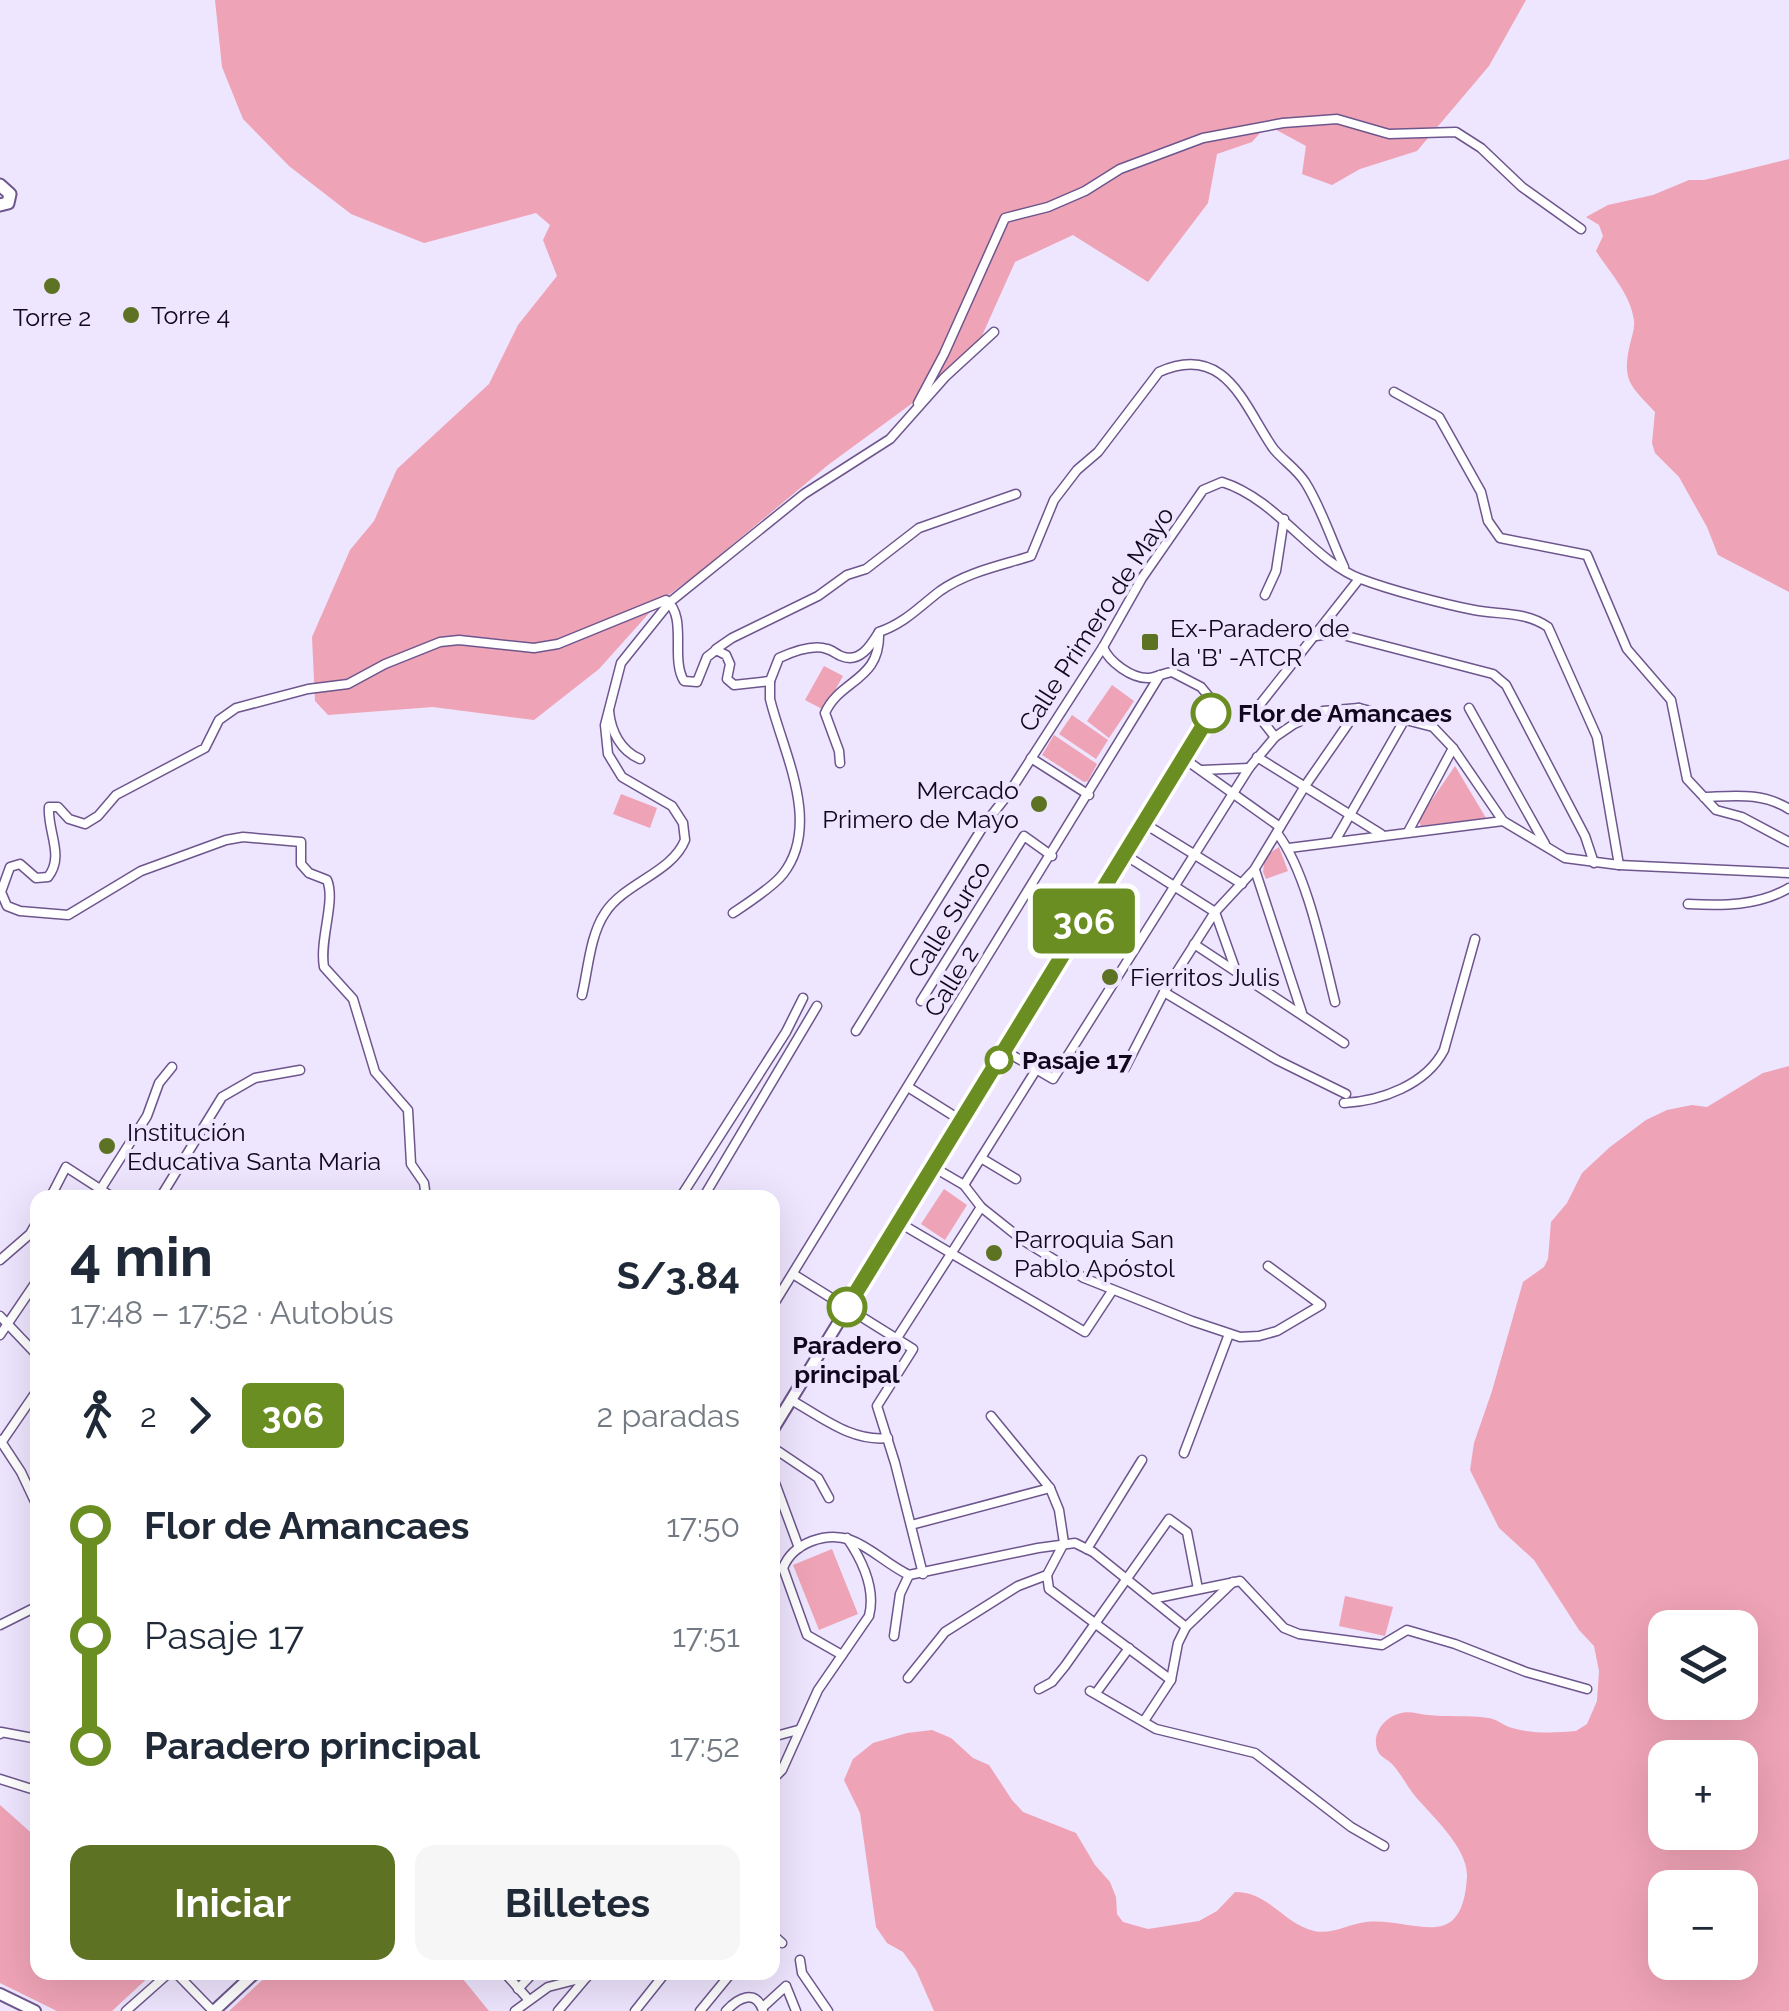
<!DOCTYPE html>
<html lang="es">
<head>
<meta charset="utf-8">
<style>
	body { margin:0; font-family:Raleway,sans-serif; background:#f6f6f7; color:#1f2937; height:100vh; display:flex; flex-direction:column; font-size:38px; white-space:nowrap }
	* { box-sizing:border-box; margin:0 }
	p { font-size:32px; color:#747a83 }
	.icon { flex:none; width:55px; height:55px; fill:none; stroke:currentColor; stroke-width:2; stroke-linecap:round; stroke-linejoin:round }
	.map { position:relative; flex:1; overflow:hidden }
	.side { position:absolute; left:30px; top:1190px; width:750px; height:790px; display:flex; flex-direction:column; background:#fff; border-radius:20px; box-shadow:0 10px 40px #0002 }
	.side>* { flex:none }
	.badge { padding:0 20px; border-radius:8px; font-size:35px; line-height:65px }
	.buttons { position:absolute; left:1648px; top:1610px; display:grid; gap:20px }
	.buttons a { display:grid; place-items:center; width:110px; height:110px; border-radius:20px; background:#fff; box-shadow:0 10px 40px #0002; font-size:50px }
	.map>.badge { position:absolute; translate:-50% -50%; box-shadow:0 0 0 5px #fff }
	.legs { display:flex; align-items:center; gap:15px; height:110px; padding:0 40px; font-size:32px }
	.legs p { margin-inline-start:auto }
	.summary { display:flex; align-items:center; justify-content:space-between; height:170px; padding:0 40px }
	h1 { font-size:55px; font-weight:700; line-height:75px }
	.button { display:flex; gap:20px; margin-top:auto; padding:20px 40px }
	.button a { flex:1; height:115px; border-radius:20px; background:#5d7222; color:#fff; font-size:40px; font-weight:700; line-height:115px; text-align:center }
	.button a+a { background:#f6f6f7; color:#1f2937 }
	ul { padding:0 40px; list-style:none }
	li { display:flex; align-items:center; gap:35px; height:110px; font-size:38px }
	li i { display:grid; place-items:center; width:15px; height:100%; margin:0 12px; background:currentColor }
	li i::after { content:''; width:25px; height:25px; margin:-12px; border:8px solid; border-radius:50%; background:#fff }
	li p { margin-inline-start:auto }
	li:first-child i { background:linear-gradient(#0000 50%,currentColor 0) }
	li:last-child i { background:linear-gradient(currentColor 50%,#0000 0) }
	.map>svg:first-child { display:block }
	.green { fill:#efa3b6; fill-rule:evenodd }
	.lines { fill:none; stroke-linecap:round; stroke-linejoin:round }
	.minor-casing { stroke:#6d568d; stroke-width:11 }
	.tertiary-casing { stroke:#6d568d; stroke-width:14 }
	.secondary-casing { stroke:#6d568d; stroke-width:15 }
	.minor { stroke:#fff; stroke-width:8 }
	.tertiary { stroke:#fff; stroke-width:10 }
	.secondary { stroke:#fff; stroke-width:11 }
	.line-1-casing { stroke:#fff; stroke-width:22 }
	.line-1 { stroke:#6b8e23; stroke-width:15 }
	.poi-dot { fill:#5d7222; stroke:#eee5fe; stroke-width:4 }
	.stop-1-dot { fill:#fff; stroke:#6b8e23; stroke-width:5 }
	.labels { text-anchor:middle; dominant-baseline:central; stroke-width:8; stroke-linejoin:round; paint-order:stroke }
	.poi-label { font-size:25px; fill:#11081d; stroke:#eee5fe; text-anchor:start }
	.street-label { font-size:25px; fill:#11081d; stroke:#eee5fe }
	.stop-label { font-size:25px; font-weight:bold; fill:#11081d; stroke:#eee5fe; text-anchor:start }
</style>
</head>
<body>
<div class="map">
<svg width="1789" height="2011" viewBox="0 0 1789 2011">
	<rect width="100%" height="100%" fill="#eee5fe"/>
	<!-- green -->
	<g class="green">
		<path d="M215 0H1526L1489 66 1417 151 1360 169 1332 185 1302 174 1306 146 1267 125 1252 142 1217 154 1208 203 1148 282 1073 235 1015 262 981 338 948 377 828 465 696 575 659 602 599 669 534 720 433 707 328 715 315 701 312 637 350 550 374 521 397 469 489 384 518 325 557 276 543 240 550 225 536 213 424 243 351 214 289 166 243 119 222 67Z"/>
		<path d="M1789 159V592L1718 555 1707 527 1679 477 1655 453 1652 443 1655 412C1632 387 1621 382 1630 344 1632 336 1635 329 1634 320 1630 293 1610 273 1596 251L1603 236 1599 225 1586 217 1608 205 1653 195 1689 180H1704Z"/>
		<path d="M824 666 843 676 824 710 805 700Z"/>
		<path d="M1112 685 1134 701 1109 738 1087 721Z"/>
		<path d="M1072 715 1108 740 1096 759 1059 734Z"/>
		<path d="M1054 735 1097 764 1088 781 1084 782 1042 755Z"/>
		<path d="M1455 766 1486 818 1421 826 1418 820Z"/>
		<path d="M621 794 657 808 650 828 613 814Z"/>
		<path d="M1279 847 1288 871 1266 879 1263 872 1265 856Z"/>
		<path d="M1789 1066V2011H934L916 1970 903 1952 887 1943 876 1927 860 1813 844 1780 853 1759 873 1743 907 1733 932 1730 951 1738 973 1758 989 1765 1012 1800 1023 1812 1076 1833 1095 1865 1110 1882 1116 1897 1117 1914 1123 1922 1148 1929 1199 1921 1217 1911 1235 1892C1269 1892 1283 1923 1314 1931 1332 1935 1349 1924 1366 1922 1414 1917 1462 1956 1467 1877 1469 1849 1431 1815 1415 1796 1407 1786 1401 1774 1393 1765 1388 1759 1379 1757 1377 1749 1372 1734 1384 1718 1398 1714 1408 1710 1417 1714 1427 1715 1447 1717 1468 1715 1488 1718 1497 1719 1501 1724 1509 1727 1529 1734 1556 1733 1576 1731L1587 1724 1597 1701 1599 1671 1594 1646 1579 1630 1534 1560 1499 1528 1470 1470 1474 1443 1492 1391 1523 1282 1544 1267 1548 1259 1551 1222 1567 1203 1582 1173 1610 1147 1646 1120 1667 1110 1692 1105 1707 1107 1763 1073ZM1665 1628H1740V1702H1665ZM1665 1758H1740V1832H1665ZM1665 1888H1740V1962H1665Z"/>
		<path d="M944 1189 967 1205 945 1240 921 1224Z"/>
		<path d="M832 1549 858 1614 819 1630 793 1565Z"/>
		<path d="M1345 1596 1393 1607 1385 1636 1339 1626Z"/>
		<path d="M0 1805 37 1838 38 1972 153 1973 112 2011H57L0 1983Z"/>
		<path d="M271 1972 458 1973 489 2011H229Z"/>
	</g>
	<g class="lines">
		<!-- minor casing -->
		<g class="minor-casing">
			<g id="minor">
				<path d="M1394 392 1439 417 1481 492 1488 521 1500 538 1587 555 1627 649 1671 700 1687 779 1716 810 1742 817 1789 842"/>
				<path d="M918 403 944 354 1005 218 1048 207 1085 191 1120 169 1203 138 1283 123 1337 119 1389 134 1456 132 1481 148 1522 187 1581 229"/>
				<path d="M1265 595 1276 571 1284 519"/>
				<path d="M1316 636 1335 633 1493 674 1506 685 1585 836 1594 863"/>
				<path d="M1103 647C1109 662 1132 679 1149 678 1156 677 1165 673 1172 672L1201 687 1210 698 1212 712"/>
				<path d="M716 649 732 638 818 596 847 575 866 569 919 528 1016 494"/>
				<path d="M1469 708 1545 844"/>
				<path d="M609 711C611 732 621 751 640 759"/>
				<path d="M1275 737 1257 714 1258 707 1359 579"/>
				<path d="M1257 757 1381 834"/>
				<path d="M1031 758 1089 795"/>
				<path d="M1186 760 1280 827"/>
				<path d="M840 763 839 751 825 713C840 679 881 681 879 632 905 623 919 607 940 591 967 572 999 566 1031 556L1054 500 1077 470 1098 452 1159 372C1226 342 1244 406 1273 448 1282 460 1296 468 1305 482 1321 507 1331 539 1344 567"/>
				<path d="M1202 770 1249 768"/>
				<path d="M1704 797C1735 796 1762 792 1789 809"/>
				<path d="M1145 824 1242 884"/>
				<path d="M1408 832 1453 748"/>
				<path d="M1277 833C1307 872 1323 954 1335 1002"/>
				<path d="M1335 841 1405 719"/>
				<path d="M1289 848 1503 821"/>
				<path d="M1125 855 1215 912 1236 971"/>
				<path d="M1255 870 1302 1013"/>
				<path d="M1688 904C1723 906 1758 906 1789 888"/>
				<path d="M733 913C748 903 773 887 783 874 822 824 783 752 770 699V681"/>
				<path d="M1194 944 1344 1043"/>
				<path d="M1164 992 1277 1060 1346 1094"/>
				<path d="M582 995C588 970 590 935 605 913 624 883 672 873 685 840L683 823 672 806 622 777 608 754 605 725 621 663 670 602 804 494 890 439 945 377 994 332"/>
				<path d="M921 1001 1024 836 1052 856"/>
				<path d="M856 1031 984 825 1009 793 1103 647 1142 578 1203 490 1222 482C1277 499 1314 562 1361 579 1390 590 1443 604 1474 610 1500 615 1525 611 1548 627L1597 737 1619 865"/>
				<path d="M1005 1051 1053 1079 1249 768 1275 737 1294 724 1323 711 1359 708 1433 727 1453 748 1503 821 1565 858 1619 865 1789 873"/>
				<path d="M1125 1068 1164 992 1215 912 1254 870 1305 786 1359 708"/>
				<path d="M908 1087 962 1121"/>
				<path d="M1344 1103C1381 1101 1426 1085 1444 1050L1475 939"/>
				<path d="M981 1158 1016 1179"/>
				<path d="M933 1167 964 1185 981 1207 1021 1239 1084 1278 1192 1321 1240 1337 1259 1336 1277 1331 1321 1305 1268 1266"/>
				<path d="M964 1185 1036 1070"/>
				<path d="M50 1198 66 1167 114 1198"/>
				<path d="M95 1198 147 1116 159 1083 172 1067"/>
				<path d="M160 1198 222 1097 255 1078 300 1070"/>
				<path d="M426 1198 424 1183 411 1164 408 1110 375 1072 353 999 324 967C319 940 336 901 327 880L309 873 301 864V842L243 837 226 840 141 871 68 915 20 911 7 906 1 892 10 867 20 864 36 878 48 877C65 856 47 831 49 807H58L69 819 85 824 98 816 116 795 205 748 219 720 236 708 308 689 348 684 385 664 440 642 459 640 534 648 558 644 666 600C688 617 670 658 684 681L697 682 707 657 716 650 726 655 730 664 727 679 734 685 770 681 779 658C792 652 813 644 827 649 832 650 836 654 841 656 860 664 871 645 879 632"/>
				<path d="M680 1198 786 1032 803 998"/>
				<path d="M703 1198 817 1006"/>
				<path d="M898 1222 1085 1332 1112 1291"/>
				<path d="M0 1260 30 1234 38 1220"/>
				<path d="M793 1274 913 1349 877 1406 895 1463 923 1574"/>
				<path d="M772 1307 1160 675"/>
				<path d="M0 1316 38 1356"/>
				<path d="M0 1335 38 1279"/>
				<path d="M897 1338 981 1207"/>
				<path d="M791 1400C822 1417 851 1442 888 1438"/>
				<path d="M0 1440 21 1472 38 1508"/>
				<path d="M1 1443 38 1389"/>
				<path d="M772 1447 818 1478 829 1498"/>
				<path d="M1184 1453 1229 1334"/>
				<path d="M772 1475 799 1548"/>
				<path d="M911 1525 1050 1488"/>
				<path d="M1087 1549 1142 1460"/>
				<path d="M1047 1575 1049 1589 1171 1680"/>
				<path d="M1152 1599 1240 1581 1284 1628 1299 1634 1382 1645 1407 1630 1455 1644 1526 1672 1587 1689"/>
				<path d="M0 1625 38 1606"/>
				<path d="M894 1636 900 1594 909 1575"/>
				<path d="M842 1655 807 1635 783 1568C788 1555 799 1546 812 1541 854 1525 875 1559 909 1575L1038 1548 1075 1543 1093 1552 1186 1627"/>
				<path d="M908 1678 945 1632 1018 1586 1047 1575 1064 1543 1059 1510 1050 1488 991 1416"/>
				<path d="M1039 1689 1052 1682 1065 1666 1169 1519 1187 1532 1198 1589"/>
				<path d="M1090 1691 1156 1729 1255 1753 1351 1827 1384 1846"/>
				<path d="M1096 1693 1129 1648"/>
				<path d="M1144 1721 1171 1680 1178 1643 1186 1627 1233 1582"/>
				<path d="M0 1734 1 1732 38 1739"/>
				<path d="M772 1737 798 1730"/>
				<path d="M0 1779 38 1791"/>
				<path d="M772 1780 782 1770 818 1690 869 1616C876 1589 862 1560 847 1538"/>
				<path d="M772 1934 782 1943"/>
				<path d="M800 1960 802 1973 828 2011"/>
				<path d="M175 1972 213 2011"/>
				<path d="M504 1972 528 1999"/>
				<path d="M518 1989 534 1972"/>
				<path d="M763 2007 786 1986 796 2011"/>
				<path d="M126 2011 170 1972"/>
				<path d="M515 2011 548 1987 587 1977"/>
				<path d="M558 2011 591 1972"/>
				<path d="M635 2011 666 1972"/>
				<path d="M700 2011 732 1972"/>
				<path d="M726 2011C738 1998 756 1988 763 2011"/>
			</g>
		</g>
		<!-- tertiary casing -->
		<g class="tertiary-casing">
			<g id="tertiary">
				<path d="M772 1431 1212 712"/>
				<path d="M0 1994 35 2011"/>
				<path d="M214 2011 256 1972"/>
			</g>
		</g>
		<!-- secondary casing -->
		<g class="secondary-casing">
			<path id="secondary" d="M0 185 10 194 8 203 0 205"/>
		</g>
		<!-- minor -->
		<use href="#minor" class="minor"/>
		<!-- tertiary -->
		<use href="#tertiary" class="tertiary"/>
		<!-- secondary -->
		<use href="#secondary" class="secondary"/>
	</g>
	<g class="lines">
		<!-- line-1 casing -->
		<g class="line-1-casing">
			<path id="line-1" d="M847 1307 1211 713"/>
		</g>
		<!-- line-1 -->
		<use href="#line-1" class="line-1"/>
	</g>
	<!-- markers -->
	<g class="poi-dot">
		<circle cx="52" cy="286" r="10"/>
		<circle cx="131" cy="315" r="10"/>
		<rect x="1140" y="632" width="20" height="20" rx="5"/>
		<circle cx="1039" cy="804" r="10"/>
		<circle cx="1110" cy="977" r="10"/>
		<circle cx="107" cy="1146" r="10"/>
		<circle cx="994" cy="1253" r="10"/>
	</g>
	<g class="stop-1-dot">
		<circle cx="1211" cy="713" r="18"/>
		<circle cx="999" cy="1060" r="12"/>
		<circle cx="847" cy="1307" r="18"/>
	</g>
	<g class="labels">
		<!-- poi labels -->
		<g class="poi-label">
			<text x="151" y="315">Torre 4</text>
			<text x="52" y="317" text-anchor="middle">Torre 2</text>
			<text x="1170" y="628">Ex-Paradero de<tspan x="1170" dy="29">la 'B' -ATCR</tspan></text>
			<text x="1019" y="790" text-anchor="end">Mercado<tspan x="1019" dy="29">Primero de Mayo</tspan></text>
			<text x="1130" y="977">Fierritos Julis</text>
			<text x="127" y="1132">Institución<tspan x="127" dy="29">Educativa Santa Maria</tspan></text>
			<text x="1014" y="1239">Parroquia San<tspan x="1014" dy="29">Pablo Apóstol</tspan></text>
		</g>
		<!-- street labels -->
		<g class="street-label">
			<text transform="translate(1096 619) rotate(-57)">Calle Primero de Mayo</text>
			<text transform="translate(949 919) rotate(-58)">Calle Surco</text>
			<text transform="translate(951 981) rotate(-58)">Calle 2</text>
		</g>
		<!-- stop labels -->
		<g class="stop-label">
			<text x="1238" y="713">Flor de Amancaes</text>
			<text x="1022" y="1060">Pasaje 17</text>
			<text x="847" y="1345" text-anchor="middle">Paradero<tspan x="847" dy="29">principal</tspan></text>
		</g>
	</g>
</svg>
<div class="buttons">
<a><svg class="icon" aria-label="layers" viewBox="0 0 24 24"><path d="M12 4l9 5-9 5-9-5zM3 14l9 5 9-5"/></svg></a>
<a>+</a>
<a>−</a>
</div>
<b class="badge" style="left:1084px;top:921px;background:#6b8e23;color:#fff">306</b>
<section class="side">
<div class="summary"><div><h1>4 min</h1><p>17:48 – 17:52 · Autobús</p></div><b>S/3.84</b></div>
<div class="legs"><svg class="icon" aria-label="walk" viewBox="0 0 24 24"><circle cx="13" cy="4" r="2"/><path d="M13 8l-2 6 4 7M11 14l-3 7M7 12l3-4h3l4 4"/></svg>2<svg class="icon" aria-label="forward" viewBox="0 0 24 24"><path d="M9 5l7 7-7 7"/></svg><b class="badge" style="background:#6b8e23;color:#fff">306</b><p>2 paradas</p></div>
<ul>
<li><i style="color:#6b8e23"></i><b>Flor de Amancaes</b><p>17:50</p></li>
<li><i style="color:#6b8e23"></i><span>Pasaje 17</span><p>17:51</p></li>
<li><i style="color:#6b8e23"></i><b>Paradero principal</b><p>17:52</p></li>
</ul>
<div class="button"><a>Iniciar</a><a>Billetes</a></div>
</section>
</div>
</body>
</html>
